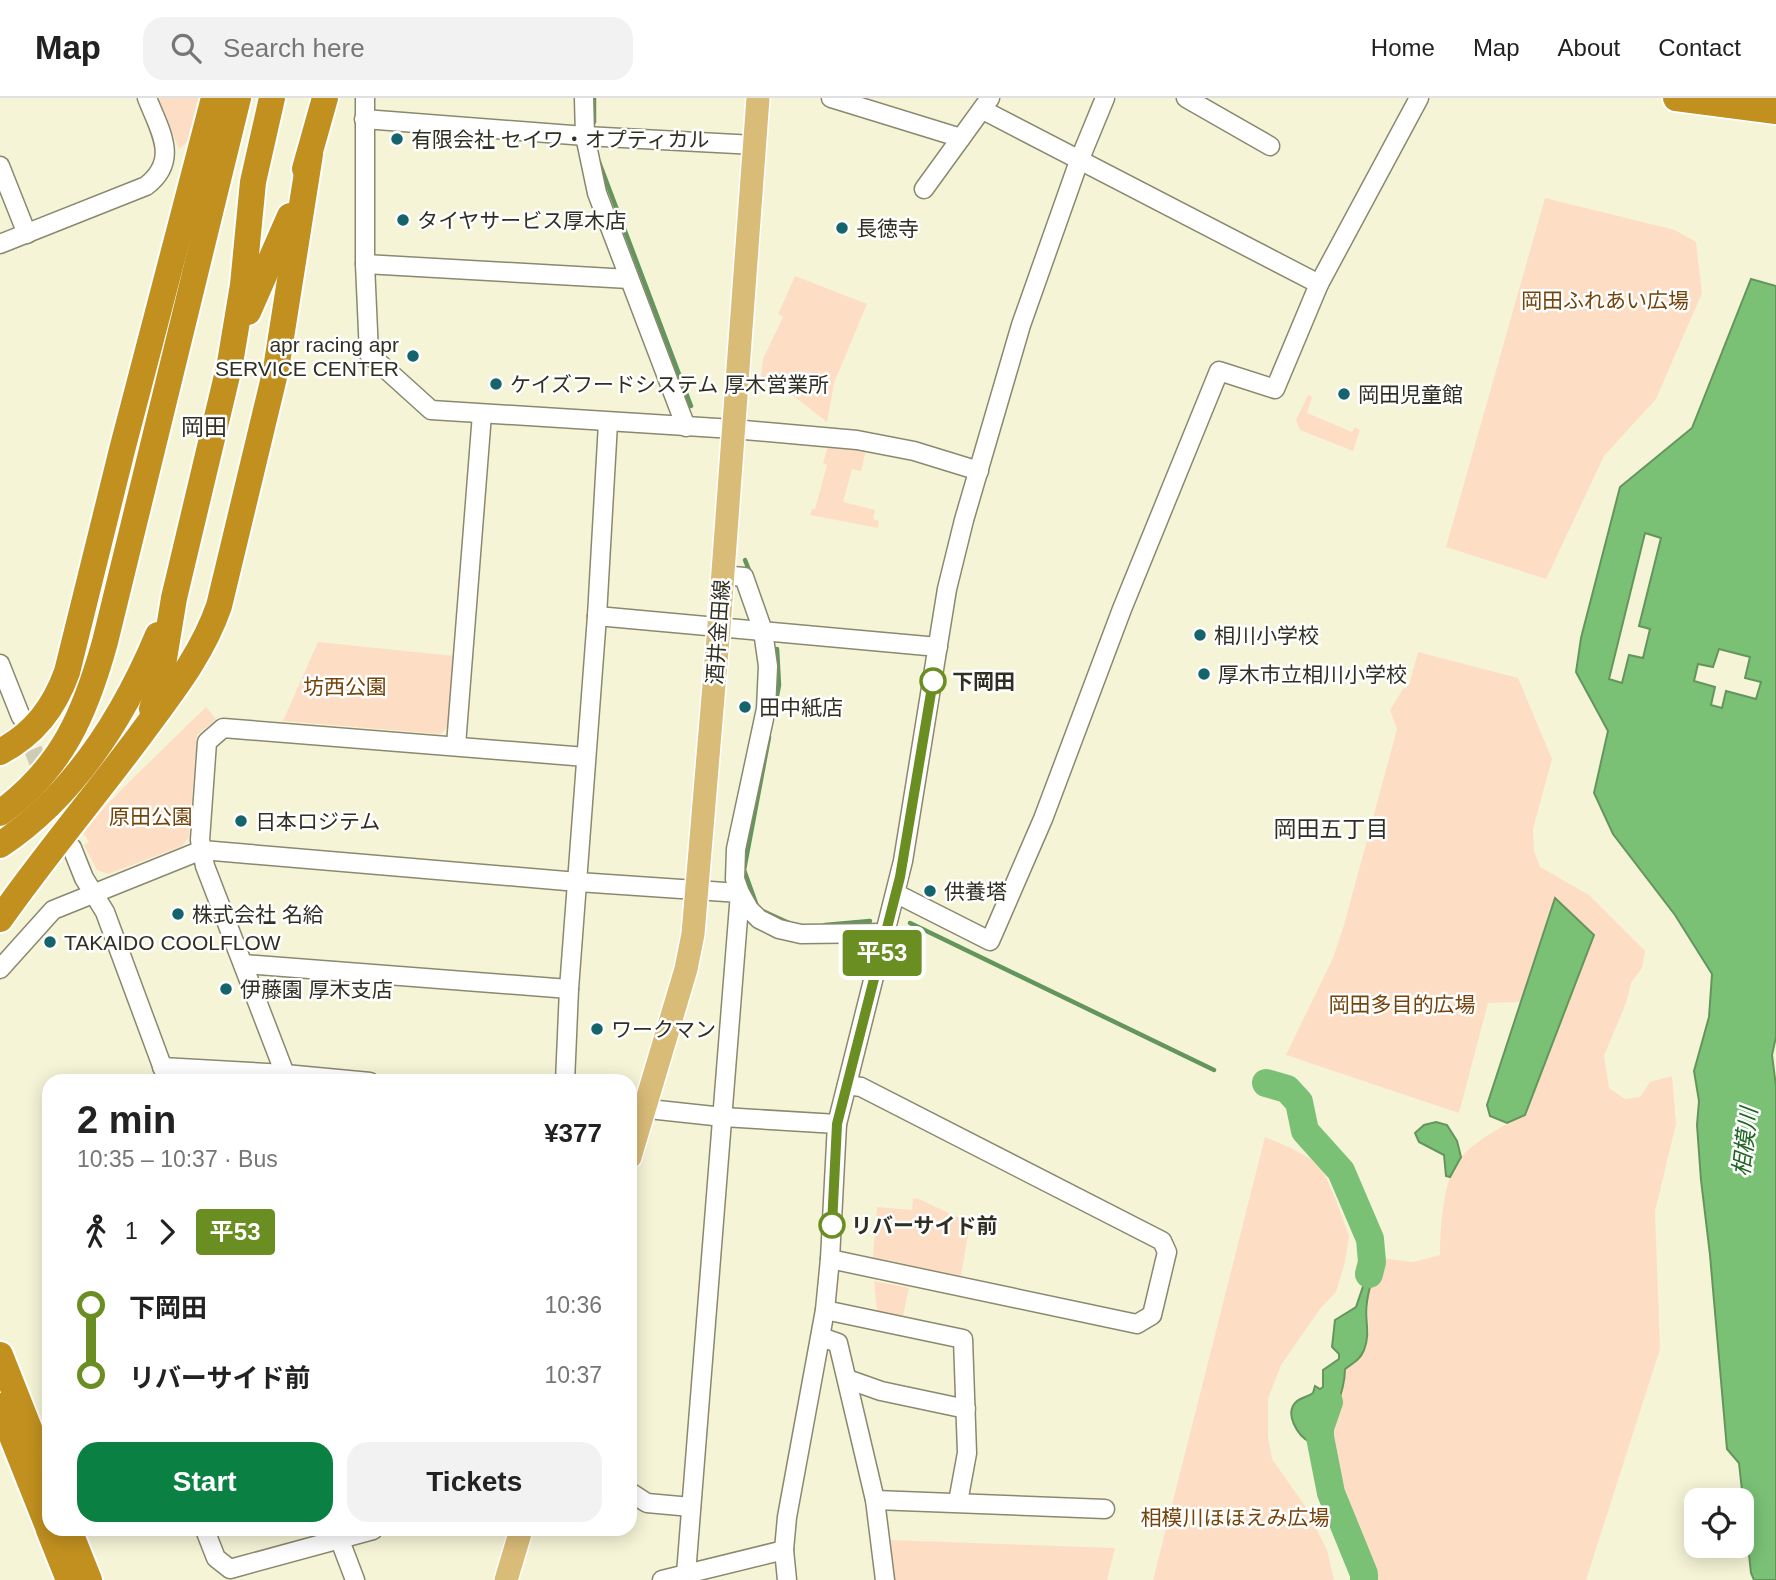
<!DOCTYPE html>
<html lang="en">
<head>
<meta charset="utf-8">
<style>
	body { margin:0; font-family:Arial,"Noto Sans JP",sans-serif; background:#f2f2f2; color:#222; height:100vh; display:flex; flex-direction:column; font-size:26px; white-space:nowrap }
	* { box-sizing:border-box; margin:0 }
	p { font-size:23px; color:#767676 }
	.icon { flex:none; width:38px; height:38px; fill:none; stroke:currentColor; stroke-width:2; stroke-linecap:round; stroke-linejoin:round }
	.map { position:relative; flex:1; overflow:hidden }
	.drawer { position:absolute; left:42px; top:976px; width:595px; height:462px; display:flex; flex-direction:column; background:#fff; border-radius:21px; box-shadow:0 4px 18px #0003 }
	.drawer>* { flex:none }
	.badge { padding:0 14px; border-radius:5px; font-size:24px; line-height:46px }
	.buttons { position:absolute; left:1684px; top:1390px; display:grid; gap:14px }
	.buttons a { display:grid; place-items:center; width:70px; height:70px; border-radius:14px; background:#fff; box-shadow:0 4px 18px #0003; font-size:35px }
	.map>.badge { position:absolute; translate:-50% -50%; box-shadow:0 0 0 4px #fff }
	.legs { display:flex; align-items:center; gap:10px; height:77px; padding:0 35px; font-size:23px }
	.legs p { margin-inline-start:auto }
	.head { display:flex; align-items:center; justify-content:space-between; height:119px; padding:0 35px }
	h1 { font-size:38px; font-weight:800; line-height:52px }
	.action { display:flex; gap:14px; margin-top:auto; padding:14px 35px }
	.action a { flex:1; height:80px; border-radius:21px; background:#0b8043; color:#fff; font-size:28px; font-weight:800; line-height:80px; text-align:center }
	.action a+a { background:#f2f2f2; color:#222 }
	ul { padding:0 35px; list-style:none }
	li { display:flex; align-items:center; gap:24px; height:70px; font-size:26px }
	li i { display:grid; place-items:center; width:10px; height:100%; margin:0 9px; background:currentColor }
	li i::after { content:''; width:18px; height:18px; margin:-9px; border:5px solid; border-radius:50%; background:#fff }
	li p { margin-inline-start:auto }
	li:first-child i { background:linear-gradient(#0000 50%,currentColor 0) }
	li:last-child i { background:linear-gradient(currentColor 50%,#0000 0) }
	header { display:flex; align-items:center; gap:42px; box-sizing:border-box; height:98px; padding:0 35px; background:#fff; border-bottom:2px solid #e0e0e0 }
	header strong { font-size:33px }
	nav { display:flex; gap:38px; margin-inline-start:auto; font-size:24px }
	.search { width:490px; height:63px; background:#f2f2f2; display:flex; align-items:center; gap:18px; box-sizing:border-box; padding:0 24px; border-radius:21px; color:#767676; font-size:26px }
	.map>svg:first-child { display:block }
	.green { fill:#fddec4 }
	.water { fill:#7ac176; stroke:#64955d; stroke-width:2; fill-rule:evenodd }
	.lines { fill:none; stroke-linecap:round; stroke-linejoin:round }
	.stream { stroke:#64955d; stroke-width:4.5 }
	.river { stroke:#7ac176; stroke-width:28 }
	.minor-tunnel { stroke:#cecdb3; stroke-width:18; stroke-dasharray:18 9; stroke-linecap:butt }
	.minor-casing { stroke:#8a886e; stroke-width:21 }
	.major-casing { stroke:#fff; stroke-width:26 }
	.highway-casing { stroke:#fff; stroke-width:30 }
	.minor { stroke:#fff; stroke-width:18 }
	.major { stroke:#dabc79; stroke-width:23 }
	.highway { stroke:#c1901f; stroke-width:26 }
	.line-1-casing { stroke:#fff; stroke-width:16 }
	.line-1 { stroke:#6b8e23; stroke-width:10 }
	.poi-dot { fill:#16646b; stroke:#fff; stroke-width:2.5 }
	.stop-1-dot { fill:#fff; stroke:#6b8e23; stroke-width:3.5 }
	.labels { text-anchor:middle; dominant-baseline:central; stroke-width:5; stroke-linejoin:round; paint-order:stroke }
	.poi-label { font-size:21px; fill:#302f24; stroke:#fff; text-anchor:start }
	.park-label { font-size:21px; fill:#75440b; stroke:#fff }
	.street-label { font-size:21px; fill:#302f24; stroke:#fff }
	.stop-label { font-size:21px; font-weight:bold; fill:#302f24; stroke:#fff; text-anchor:start }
	.neighbourhood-label { font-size:23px; fill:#302f24; stroke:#fff }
	.water-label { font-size:23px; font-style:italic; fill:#1f6620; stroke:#fff }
</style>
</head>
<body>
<header>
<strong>Map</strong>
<div class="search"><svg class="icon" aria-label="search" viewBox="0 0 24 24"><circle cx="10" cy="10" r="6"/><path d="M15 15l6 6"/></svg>Search here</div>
<nav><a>Home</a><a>Map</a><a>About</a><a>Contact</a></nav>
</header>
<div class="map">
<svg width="1776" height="1482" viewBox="0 0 1776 1482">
	<rect width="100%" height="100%" fill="#f6f4d7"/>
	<!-- green -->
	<g class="green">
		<path d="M158 0H204C200 19 196 39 179 51Z"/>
		<path d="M1545 100 1675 132 1696 144 1702 195 1656 301 1604 358 1546 481 1446 449Z"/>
		<path d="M795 178 867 206 834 285 827 324 778 286 761 278 763 261 783 219 778 216Z"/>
		<path d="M1308 297 1312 299 1307 315 1352 334 1355 329 1360 332 1353 353 1300 332 1296 322Z"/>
		<path d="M829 344 867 348 861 373 852 371 843 404 875 412 873 421 879 423 878 430 810 417 812 411H815L827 367 823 365Z"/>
		<path d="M318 544 454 558 449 628 440 636 283 623Z"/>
		<path d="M1418 554 1518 580 1552 661 1533 731 1534 753 1540 769 1589 797 1645 853 1642 870 1631 885 1626 905 1604 958 1609 990 1625 1001 1640 999 1650 984 1672 978 1676 1026 1655 1113 1660 1251 1586 1482H1355L1351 1465 1327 1405 1340 1392 1339 1368 1323 1335C1333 1316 1345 1293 1345 1271L1359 1262 1369 1234 1367 1203 1374 1174V1159L1413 1164 1440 1157C1440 1131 1443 1077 1462 1058 1477 1042 1505 1026 1525 1017L1594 837 1555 801 1520 904 1488 905 1459 1015 1286 957 1333 860 1344 827 1397 631 1390 612 1403 591 1409 587Z"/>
		<path d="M206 609 216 621 197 637 189 739 182 748 108 776 97 772 84 747 89 744 82 733 124 689Z"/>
		<path d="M1265 1039 1291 1050 1320 1066 1336 1102 1349 1138 1345 1164 1336 1194 1320 1211 1281 1267 1268 1301V1338L1272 1361 1305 1408 1327 1452 1334 1482H1153Z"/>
		<path d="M913 1100 919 1101 970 1125 961 1178 873 1159 877 1109 912 1112Z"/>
		<path d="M874 1183 909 1190 902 1222 877 1215Z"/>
		<path d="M890 1442 1115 1450 1107 1482H894Z"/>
	</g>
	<!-- water -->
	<g class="water">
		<path d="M1751 181 1776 188V939L1772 957 1776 988V1482H1754L1751 1475 1739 1365 1727 1351 1710 1157 1701 1082 1697 1027 1699 1003 1694 973 1709 919 1712 876 1675 817 1613 736 1594 695 1608 633 1576 574 1581 540 1620 389 1692 330ZM1645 435 1661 440 1639 528 1650 531 1643 560 1629 557 1622 585 1609 581ZM1719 551 1750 559 1745 580 1761 584 1756 601 1726 593 1722 610 1711 607 1715 589 1694 583 1698 566 1713 569Z"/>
		<path d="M1555 800 1594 837 1525 1017 1507 1025 1490 1018 1487 1007Z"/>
		<path d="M1436 1024 1447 1027 1457 1043 1461 1059 1450 1079 1446 1078 1444 1057 1419 1044 1415 1035 1424 1027Z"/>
		<path d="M1366 1141H1370C1382 1159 1369 1185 1367 1204 1364 1221 1371 1235 1364 1252 1360 1262 1353 1265 1345 1271 1345 1290 1330 1339 1310 1344 1298 1338 1283 1315 1297 1303 1301 1300 1309 1298 1313 1295L1315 1288 1320 1291 1323 1289V1272L1339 1261V1256L1332 1249 1335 1222 1356 1209 1371 1165C1367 1157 1362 1149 1366 1141Z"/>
	</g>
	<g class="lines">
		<!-- stream -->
		<g class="stream">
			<path d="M594 0V24"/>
			<path d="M599 64 691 308"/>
			<path d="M745 462 751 477"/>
			<path d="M774 613 779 587 777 551"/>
			<path d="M769 639 744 772 758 811 789 825"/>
			<path d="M910 825 1214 972"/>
			<path d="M825 827 870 823"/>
		</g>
		<!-- river -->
		<g class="river">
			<path d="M1266 985 1287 991 1299 1004 1305 1033 1341 1073 1370 1141 1372 1164 1369 1176"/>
			<path d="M1329 1304 1320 1330V1339L1331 1395 1364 1476V1482"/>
		</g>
		<!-- minor-tunnel -->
		<path class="minor-tunnel" d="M23 626 68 740"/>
		<!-- minor casing -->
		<g class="minor-casing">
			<g id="minor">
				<path d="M365 0V166L369 256 431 312 733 331 857 342 914 353 979 373"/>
				<path d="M584 0 585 38 597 95 686 329"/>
				<path d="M831 0 961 40"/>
				<path d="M1186 0 1270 48"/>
				<path d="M983 12 1319 186"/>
				<path d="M364 21 585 38 755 47"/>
				<path d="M0 68 27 136"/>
				<path d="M924 91 990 0"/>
				<path d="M0 146 146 88C180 62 160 33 147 0"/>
				<path d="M365 166 629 181"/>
				<path d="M722 477 744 479 763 533 768 568 766 611 736 751 735 781 740 795 749 811 759 821 779 831 801 836 887 835"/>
				<path d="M597 518 938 549"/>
				<path d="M0 566 21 619"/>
				<path d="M456 647 482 316"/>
				<path d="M72 750 84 780 105 814 168 984"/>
				<path d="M897 796 990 843 1043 721 1122 511 1219 273 1275 291 1319 186 1419 0"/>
				<path d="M243 866 569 891"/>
				<path d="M0 871 53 812 202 752 578 784 740 795 686 1476"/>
				<path d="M162 969 285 976 370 984"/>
				<path d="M285 976 205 768 200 742 207 644 223 630 586 659"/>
				<path d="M565 984 569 891 597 518 608 325"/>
				<path d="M630 1009 723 1019 837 1026"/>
				<path d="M830 1161 1137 1226 1152 1217 1167 1154 1162 1143 861 989 847 987"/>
				<path d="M825 1212 963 1241 967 1355 958 1404"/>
				<path d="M821 1239 838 1245 875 1402 885 1482"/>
				<path d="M847 1281 881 1293 966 1311"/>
				<path d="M630 1394 647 1405 691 1409"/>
				<path d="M875 1402 1105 1411"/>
				<path d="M205 1432 216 1460 230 1471 373 1432"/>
				<path d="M336 1432 355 1482"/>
				<path d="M662 1482 784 1452"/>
				<path d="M787 1482 784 1452 787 1419 825 1212 830 1161 837 1026 903 763 947 491 964 422 1021 227 1079 63 1105 0"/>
			</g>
		</g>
		<!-- major casing -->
		<g class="major-casing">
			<g id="major">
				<path d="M630 1059 686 871 693 836 719 528 758 0"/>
				<path d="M506 1482 521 1432"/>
			</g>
		</g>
		<!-- highway casing -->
		<g class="highway-casing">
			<g id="highway">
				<path d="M1676 0 1776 13"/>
				<path d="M305 71 325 0"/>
				<path d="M248 214 290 118"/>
				<path d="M152 611 160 585 174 500 230 265 243 187 253 84 272 0"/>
				<path d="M0 654C34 636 54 610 67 574L122 352 214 0"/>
				<path d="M0 715C62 670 85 616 105 544L238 0"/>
				<path d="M0 747C74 698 124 618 158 537"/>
				<path d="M0 821C45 757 95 698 141 636 171 595 202 557 219 508L276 271 310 56"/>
				<path d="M0 1257 49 1381"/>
				<path d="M0 1308 49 1431"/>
				<path d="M49 1432 69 1482"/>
				<path d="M69 1432 89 1482"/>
			</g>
		</g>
		<!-- minor -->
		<use href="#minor" class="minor"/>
		<!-- major -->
		<use href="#major" class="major"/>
		<!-- highway -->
		<use href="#highway" class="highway"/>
	</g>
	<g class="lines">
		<!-- line-1 casing -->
		<g class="line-1-casing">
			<path id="line-1" d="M832 1127 837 1026 900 779 933 583"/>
		</g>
		<!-- line-1 -->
		<use href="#line-1" class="line-1"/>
	</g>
	<!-- markers -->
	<g class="poi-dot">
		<circle cx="397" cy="41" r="7"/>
		<circle cx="403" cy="122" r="7"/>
		<circle cx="842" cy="130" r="7"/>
		<circle cx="413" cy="258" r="7"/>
		<circle cx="496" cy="286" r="7"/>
		<circle cx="1344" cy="296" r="7"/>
		<circle cx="1200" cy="537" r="7"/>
		<circle cx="1204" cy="576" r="7"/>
		<circle cx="745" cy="609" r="7"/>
		<circle cx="241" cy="723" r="7"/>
		<circle cx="930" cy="793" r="7"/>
		<circle cx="178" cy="816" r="7"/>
		<circle cx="50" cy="844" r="7"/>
		<circle cx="226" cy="891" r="7"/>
		<circle cx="597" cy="931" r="7"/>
	</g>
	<g class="stop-1-dot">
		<circle cx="933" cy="583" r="12"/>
		<circle cx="832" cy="1127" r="12"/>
	</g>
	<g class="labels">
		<!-- poi labels -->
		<g class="poi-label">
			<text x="411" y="41">有限会社 セイワ・オプティカル</text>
			<text x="417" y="122">タイヤサービス厚木店</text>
			<text x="856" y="130">長徳寺</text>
			<text x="399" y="246" text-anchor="end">apr racing apr<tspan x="399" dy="24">SERVICE CENTER</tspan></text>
			<text x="510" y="286">ケイズフードシステム 厚木営業所</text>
			<text x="1358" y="296">岡田児童館</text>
			<text x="1214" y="537">相川小学校</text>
			<text x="1218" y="576">厚木市立相川小学校</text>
			<text x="759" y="609">田中紙店</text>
			<text x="255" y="723">日本ロジテム</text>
			<text x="944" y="793">供養塔</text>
			<text x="192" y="816">株式会社 名給</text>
			<text x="64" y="844">TAKAIDO COOLFLOW</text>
			<text x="240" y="891">伊藤園 厚木支店</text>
			<text x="611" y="931">ワークマン</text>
		</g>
		<!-- park labels -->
		<g class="park-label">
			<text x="1605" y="202">岡田ふれあい広場</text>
			<text x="345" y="588">坊西公園</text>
			<text x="151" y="718">原田公園</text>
			<text x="1402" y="906">岡田多目的広場</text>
			<text x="1235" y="1419">相模川ほほえみ広場</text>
		</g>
		<!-- street labels -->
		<g class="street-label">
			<text transform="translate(718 534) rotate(-86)">酒井金田線</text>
		</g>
		<!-- stop labels -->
		<g class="stop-label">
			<text x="952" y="583">下岡田</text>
			<text x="851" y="1127">リバーサイド前</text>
		</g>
		<!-- neighbourhood labels -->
		<g class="neighbourhood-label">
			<text x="204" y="329">岡田</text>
			<text x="1331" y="731">岡田五丁目</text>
		</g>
		<!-- water labels -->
		<g class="water-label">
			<text transform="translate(1745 1044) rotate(-83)">相模川</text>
		</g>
	</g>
</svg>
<div class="buttons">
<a><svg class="icon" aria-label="locate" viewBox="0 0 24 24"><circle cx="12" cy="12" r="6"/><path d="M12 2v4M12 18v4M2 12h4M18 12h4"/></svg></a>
</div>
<b class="badge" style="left:882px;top:855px;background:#6b8e23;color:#fff">平53</b>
<section class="drawer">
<div class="head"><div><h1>2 min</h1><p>10:35 – 10:37 · Bus</p></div><b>¥377</b></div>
<div class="legs"><svg class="icon" aria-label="walk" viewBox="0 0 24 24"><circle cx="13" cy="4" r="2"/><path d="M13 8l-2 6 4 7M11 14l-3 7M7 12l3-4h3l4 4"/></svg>1<svg class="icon" aria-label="forward" viewBox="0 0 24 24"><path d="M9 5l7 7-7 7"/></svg><b class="badge" style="background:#6b8e23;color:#fff">平53</b></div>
<ul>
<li><i style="color:#6b8e23"></i><b>下岡田</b><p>10:36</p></li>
<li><i style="color:#6b8e23"></i><b>リバーサイド前</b><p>10:37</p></li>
</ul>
<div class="action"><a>Start</a><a>Tickets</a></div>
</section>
</div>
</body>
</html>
